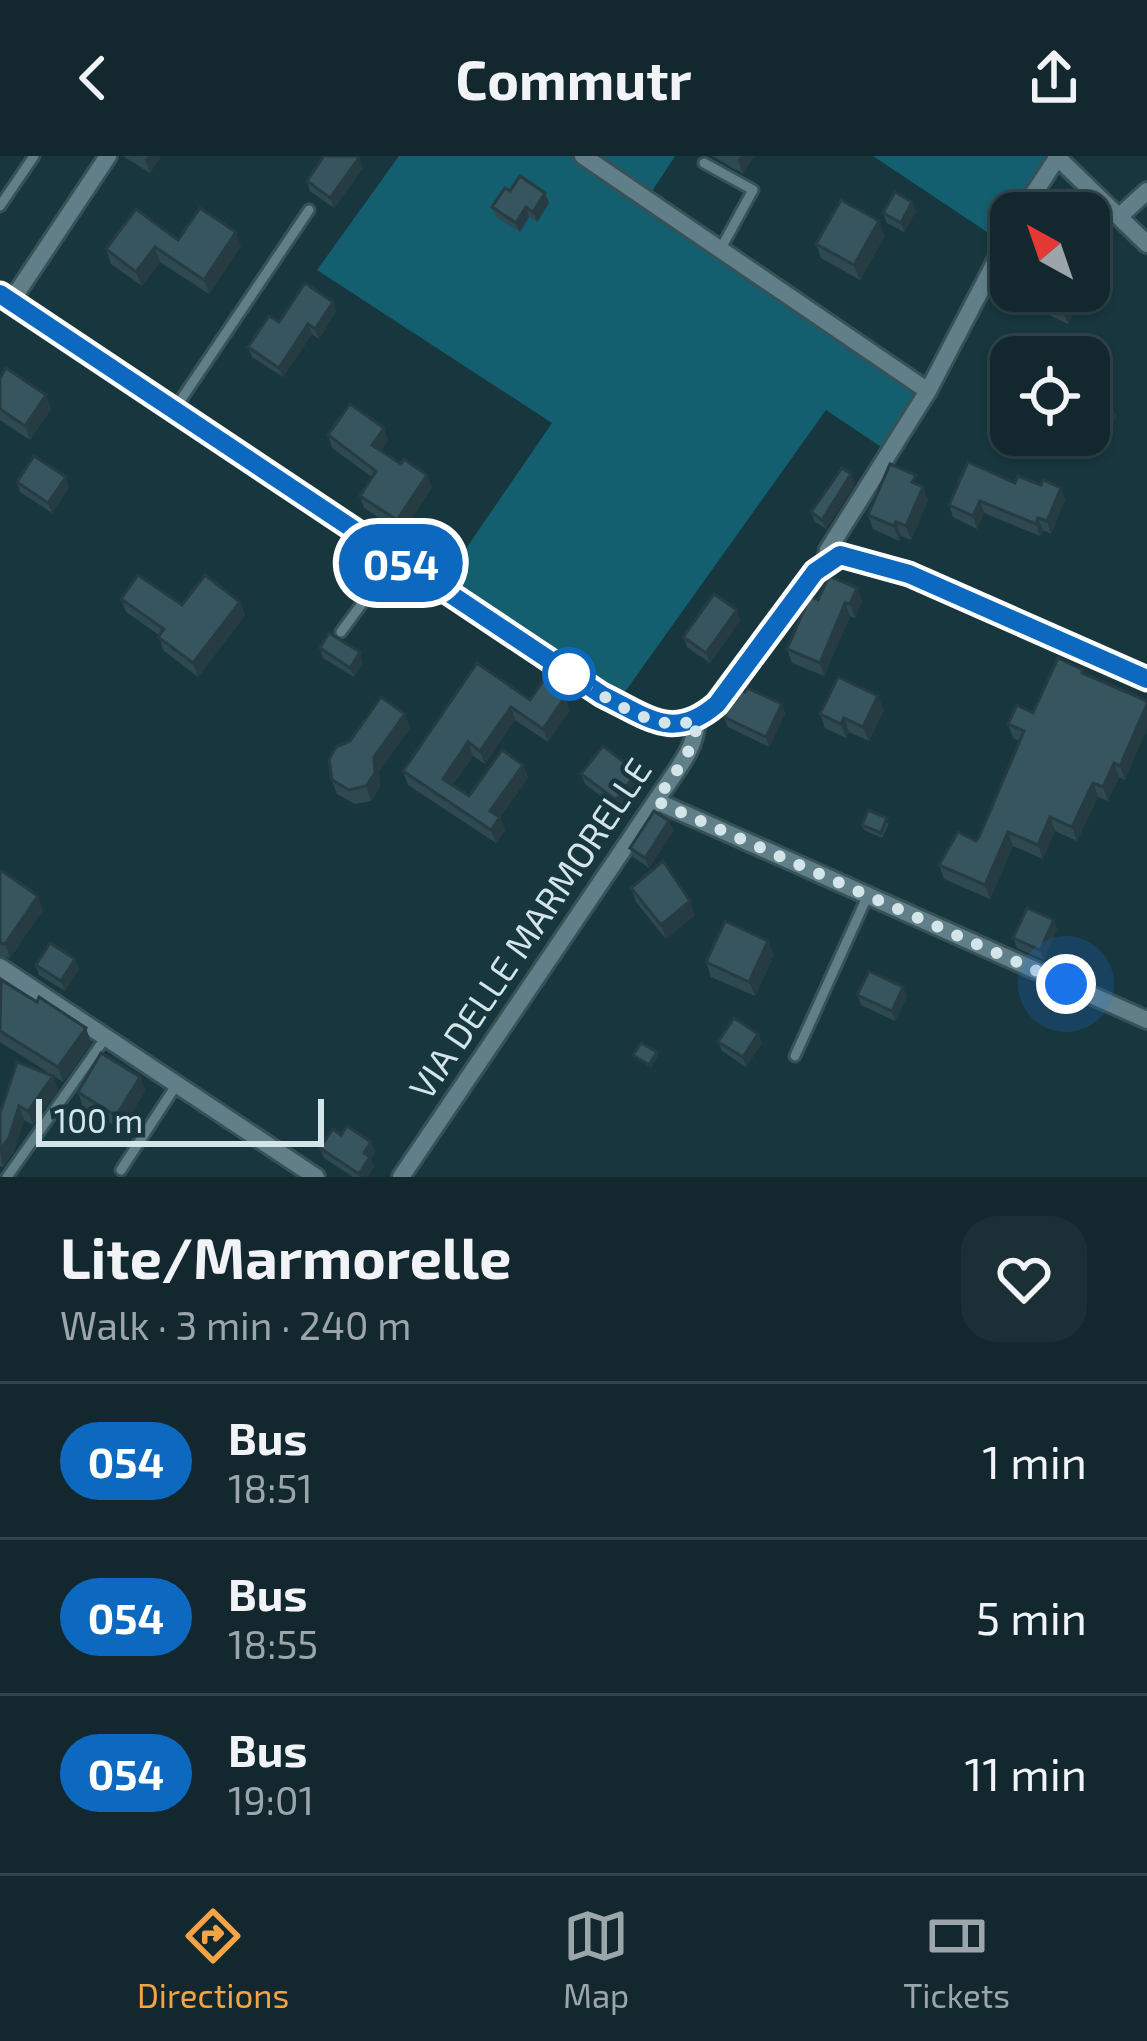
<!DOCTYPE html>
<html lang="en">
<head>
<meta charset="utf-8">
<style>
	body { margin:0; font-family:"Exo 2",sans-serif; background:#1b3036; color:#f1f3f6; height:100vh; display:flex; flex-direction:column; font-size:45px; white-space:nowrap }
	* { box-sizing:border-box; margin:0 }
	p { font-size:39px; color:#9ca6aa }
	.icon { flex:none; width:66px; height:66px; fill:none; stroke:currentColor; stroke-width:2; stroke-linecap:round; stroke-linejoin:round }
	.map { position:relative; height:1021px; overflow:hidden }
	.panel { display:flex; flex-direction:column; background:#12282e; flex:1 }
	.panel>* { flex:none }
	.badge { padding:0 24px; border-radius:39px; font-size:42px; line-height:78px }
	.needle { width:78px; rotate:320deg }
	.buttons { position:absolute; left:990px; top:36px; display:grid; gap:24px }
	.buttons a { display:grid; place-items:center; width:120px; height:120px; border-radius:24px; background:#12282e; box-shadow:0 3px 9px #0004,0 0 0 3px #31444a; font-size:60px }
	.scale { position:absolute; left:36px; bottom:30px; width:288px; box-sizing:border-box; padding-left:12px; border:6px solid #d4e5ea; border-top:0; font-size:33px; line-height:42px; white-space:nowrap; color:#d4e5ea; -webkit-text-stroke:9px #18363e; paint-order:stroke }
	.you { position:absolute; width:60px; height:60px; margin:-30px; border:9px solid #fff; border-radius:50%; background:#1a73e8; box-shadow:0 0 0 18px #1a73e833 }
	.map>.badge { position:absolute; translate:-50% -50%; box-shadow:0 0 0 6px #fff }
	.round { display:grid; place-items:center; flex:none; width:126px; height:126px; border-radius:36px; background:#1b3036 }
	.head { display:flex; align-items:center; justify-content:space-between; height:204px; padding:0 60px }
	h1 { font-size:57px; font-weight:700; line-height:90px }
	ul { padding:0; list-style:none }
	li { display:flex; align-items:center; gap:36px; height:156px; padding:0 60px; border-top:3px solid #31444a }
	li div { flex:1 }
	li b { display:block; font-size:45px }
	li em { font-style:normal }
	li .badge { min-width:132px; font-weight:700; text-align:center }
	header { display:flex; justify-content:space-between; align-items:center; height:156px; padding:0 60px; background:#12282e; font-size:54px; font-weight:700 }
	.tab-bar { display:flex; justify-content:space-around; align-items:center; height:168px; border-top:3px solid #31444a; background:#12282e; font-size:33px; color:#9ca6aa }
	.tab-bar a { display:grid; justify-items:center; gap:6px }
	.tab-bar .active { color:#f4a444 }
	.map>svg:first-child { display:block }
	.green { fill:#135e6f }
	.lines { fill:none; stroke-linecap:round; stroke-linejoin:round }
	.service-casing { stroke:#375157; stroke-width:15 }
	.minor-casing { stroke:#375157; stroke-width:22 }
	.tertiary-casing { stroke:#375157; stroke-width:27 }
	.service { stroke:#607f88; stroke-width:9 }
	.minor { stroke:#607f88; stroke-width:16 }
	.tertiary { stroke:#607f88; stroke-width:21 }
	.wall { fill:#2f4951 }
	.shaded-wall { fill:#263c42 }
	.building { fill:#37555e; stroke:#263c42; stroke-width:3 }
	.line-casing { stroke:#fff; stroke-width:27 }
	.line { stroke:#0c69bf; stroke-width:18 }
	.walk { stroke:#d4e5ea; stroke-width:12; stroke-dasharray:0 21.6 }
	.stop-dot { fill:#fff; stroke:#0c69bf; stroke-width:6 }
	.labels { text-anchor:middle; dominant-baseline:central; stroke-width:9; stroke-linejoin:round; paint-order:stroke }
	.street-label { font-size:36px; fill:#d4e5ea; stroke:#18363e }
</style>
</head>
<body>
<header><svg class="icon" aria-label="back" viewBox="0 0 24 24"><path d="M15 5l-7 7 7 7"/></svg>Commutr<svg class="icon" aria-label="share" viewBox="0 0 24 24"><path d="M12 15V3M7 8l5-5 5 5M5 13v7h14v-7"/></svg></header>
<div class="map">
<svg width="1147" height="1021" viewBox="0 0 1147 1021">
	<rect width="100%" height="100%" fill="#18363e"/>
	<!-- green -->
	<g class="green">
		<path d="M399 0H675L647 43 928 235 890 297 826 254 612 554 439 432 552 267 317 114Z"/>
		<path d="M873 0H1056L1023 57H1011V78L1005 88Z"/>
	</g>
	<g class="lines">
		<!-- service casing -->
		<g class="service-casing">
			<g id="service">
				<path d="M704 7 753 34 720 94"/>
				<path d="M0 50 34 0"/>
				<path d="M174 254 309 54"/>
				<path d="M341 476 375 430 390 400"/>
				<path d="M795 900 867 741"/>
				<path d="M121 1014 177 928"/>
				<path d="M7 1021 106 881"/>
			</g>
		</g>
		<!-- minor casing -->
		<g class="minor-casing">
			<g id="minor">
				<path d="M583 0 928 235"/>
				<path d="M1056 0 1147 88"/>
				<path d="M1021 57 1057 2"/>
				<path d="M1121 59 1147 35"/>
				<path d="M12 144 108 0"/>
				<path d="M826 405 828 394 928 235 1011 76"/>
				<path d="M656 645 1147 864"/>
				<path d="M0 811 316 1021"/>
				<path d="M401 1021 656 645C670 622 699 591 696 564"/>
			</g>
		</g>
		<!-- tertiary casing -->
		<g class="tertiary-casing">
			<path id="tertiary" d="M0 138 602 539C647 560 673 586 717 547L816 416 840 399 909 418 1147 523"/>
		</g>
		<!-- service -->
		<use href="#service" class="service"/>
		<!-- minor -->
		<use href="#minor" class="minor"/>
		<!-- tertiary -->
		<use href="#tertiary" class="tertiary"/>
	</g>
	<!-- wall -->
	<g class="wall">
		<path d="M123 0H161L150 17Z"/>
		<path d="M321 0H356L359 2 363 12 334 52 310 35 307 25 323 4Z"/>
		<path d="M712 0H754L743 18Z"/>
		<path d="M510 35 545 37 549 47 537 66 529 61 520 76 496 61 492 51Z"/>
		<path d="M916 55 904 76 887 67 883 57Z"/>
		<path d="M885 80 860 124 821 102 816 88Z"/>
		<path d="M178 84 241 90 209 138 160 106 142 130 111 108 106 93Z"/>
		<path d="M1039 135H1077L1079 142 1068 168 1038 154 1035 145Z"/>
		<path d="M333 146 336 155 319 183 312 178 283 221 252 201 248 191 279 166Z"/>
		<path d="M0 222 46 239 51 253 30 284 0 264Z"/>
		<path d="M1089 240 1112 251 1116 260 1111 272 1095 266 1089 278Z"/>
		<path d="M328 279 388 284 381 295 432 331 402 377 364 352 360 340 372 321 332 292Z"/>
		<path d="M1052 279 1054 284 1048 300 1028 293 1027 288Z"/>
		<path d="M1069 279H1088L1085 286Z"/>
		<path d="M17 326 69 331 52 357 20 336Z"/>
		<path d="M1015 327 1065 344 1051 378 1043 374 1040 380 984 357 977 373 953 361 949 349Z"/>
		<path d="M855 328 826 373 815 366 811 356Z"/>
		<path d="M920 330 923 331 928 345 911 384 901 380 899 385 873 373 868 359Z"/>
		<path d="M857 432 862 445 855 462 850 460 824 520 792 507 787 493Z"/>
		<path d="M121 443 182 449 240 446 245 459 198 521 163 494 159 479 126 456Z"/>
		<path d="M740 464 710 507 687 491 683 481Z"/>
		<path d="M320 492 363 506 354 521 323 502Z"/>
		<path d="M477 507 530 544 570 554 548 586 515 564 485 608 473 600 452 629 469 640 523 609 528 622 500 661 505 674 496 687 408 629 403 615Z"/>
		<path d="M1085 519 1147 545 1125 624 1119 621 1108 645 1098 641 1077 685 1055 675 1043 703 1013 690 990 743 944 723 939 709 976 685 1020 585 1013 582 1008 568 1033 557Z"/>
		<path d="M782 548 785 558 769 591 728 571 724 561Z"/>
		<path d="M884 554 869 585 849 576 846 582 825 572 820 558Z"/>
		<path d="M410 572 379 616 380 631 371 645 355 648 337 638 332 624Z"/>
		<path d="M581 618 641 626 619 654 585 628Z"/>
		<path d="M669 665 673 675 649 712 633 701 630 692Z"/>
		<path d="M889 667 882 682 864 674 862 669Z"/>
		<path d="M0 718 43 754 10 802 0 800Z"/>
		<path d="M631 732 695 759 666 783 636 746Z"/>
		<path d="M1057 773 1044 804 1017 792 1013 782Z"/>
		<path d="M768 785 774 799 755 840 711 821 706 806Z"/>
		<path d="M36 809 79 813 65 835 39 819Z"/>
		<path d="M0 826 86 872 91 887 63 926 0 886Z"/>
		<path d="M903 831 907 841 895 865 861 849 857 839Z"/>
		<path d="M758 878 762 887 746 911 722 895 718 886Z"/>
		<path d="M53 920 58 934 33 969 24 964 14 995 3 1011 0 1010V957Z"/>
		<path d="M140 921 145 935 122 974 83 951 78 936Z"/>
		<path d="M341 979 371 986 375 996 371 1003 374 1011 367 1021H353L324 1002 320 992Z"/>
	</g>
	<!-- shaded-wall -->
	<g class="shaded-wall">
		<path d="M148 0H161L150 17 145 4Z"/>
		<path d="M741 0H754L743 18 738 4Z"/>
		<path d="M359 2 363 12 334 52 330 42Z"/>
		<path d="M545 37 549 47 537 66 533 56Z"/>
		<path d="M912 46 916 55 904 76 901 67Z"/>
		<path d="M526 51 529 61 520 76 516 67Z"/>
		<path d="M879 65 885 80 860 124 854 109Z"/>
		<path d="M236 76 241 90 209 138 204 124Z"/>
		<path d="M155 91 160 106 142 130 136 116Z"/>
		<path d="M1074 135H1077L1079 142 1068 168 1064 158Z"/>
		<path d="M333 146 336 155 319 183 315 173Z"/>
		<path d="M308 168 312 178 283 221 279 212Z"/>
		<path d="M46 239 51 253 30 284 25 270Z"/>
		<path d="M1112 251 1116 260 1111 272 1107 262Z"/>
		<path d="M1091 256 1095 266 1089 278V260Z"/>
		<path d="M384 272 388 284 376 301 372 289Z"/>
		<path d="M851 318 855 328 826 373 822 364Z"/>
		<path d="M427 319 432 331 402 377 397 364Z"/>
		<path d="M66 321 69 331 52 357 48 347Z"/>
		<path d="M923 331 928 345 911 384 906 370Z"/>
		<path d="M1061 332 1065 344 1051 378 1047 365Z"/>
		<path d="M980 345 984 357 977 373 973 360Z"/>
		<path d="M1038 362 1043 374 1040 380 1036 368Z"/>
		<path d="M896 366 901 380 899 385 894 370Z"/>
		<path d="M857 432 862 445 855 462 850 448Z"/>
		<path d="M240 446 245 459 198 521 193 507Z"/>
		<path d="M845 447 850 460 824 520 820 507Z"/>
		<path d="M737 454 740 464 710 507 706 497Z"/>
		<path d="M360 496 363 506 354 521 350 512Z"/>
		<path d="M878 540 884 554 869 585 863 571Z"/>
		<path d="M565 541 570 554 548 586 543 573Z"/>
		<path d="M782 548 785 558 769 591 766 581Z"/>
		<path d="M1147 548V573L1125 624 1120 610Z"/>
		<path d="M511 551 515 564 485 608 480 595Z"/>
		<path d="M405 558 410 572 379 616 380 631 371 645 366 630 374 601Z"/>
		<path d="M844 562 849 576 846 582 841 568Z"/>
		<path d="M468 586 473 600 448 636 443 623Z"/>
		<path d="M1114 607 1119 621 1108 645 1103 631Z"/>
		<path d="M523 609 528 622 500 661 505 674 496 687 491 674 490 655Z"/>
		<path d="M637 616 641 626 619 654 616 644Z"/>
		<path d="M1093 627 1098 641 1077 685 1072 671Z"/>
		<path d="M1050 661 1055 675 1043 703 1038 689Z"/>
		<path d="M669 665 673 675 649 712 645 702Z"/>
		<path d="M1008 676 1013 690 990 743 985 729Z"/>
		<path d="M38 740 43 754 10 802 5 788Z"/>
		<path d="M690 745 695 759 666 783 661 769Z"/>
		<path d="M1054 764 1057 773 1044 804 1040 794Z"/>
		<path d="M768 785 774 799 755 840 749 826Z"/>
		<path d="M75 803 79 813 65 835 61 825Z"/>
		<path d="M903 831 907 841 895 865 892 855Z"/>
		<path d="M86 872 91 887 63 926 58 911Z"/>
		<path d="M758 878 762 887 746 911 743 901Z"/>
		<path d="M657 896 658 901 650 914 649 909Z"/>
		<path d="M53 920 58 934 33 969 28 955Z"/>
		<path d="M140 921 145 935 122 974 116 960Z"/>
		<path d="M19 950 24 964 14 995 3 1011 0 994Z"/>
		<path d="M371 986 375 996 371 1003 374 1011 367 1021H360L359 1018 364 997Z"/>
	</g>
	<!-- building -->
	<g class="building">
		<path d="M324 0H356L359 2 330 42 307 25Z"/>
		<path d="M520 20 545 37 533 56 526 51 516 67 492 51 505 32 510 35Z"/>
		<path d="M895 36 912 46 901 67 883 57Z"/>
		<path d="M841 44 879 65 854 109 816 88Z"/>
		<path d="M200 52 236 76 204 124 155 91 136 116 106 93 136 53 178 84Z"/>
		<path d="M305 127 333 146 315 173 308 168 279 212 248 191 269 160 279 166Z"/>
		<path d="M1039 135H1074L1064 158 1035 145Z"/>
		<path d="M6 212 46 239 25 270 0 253V222Z"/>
		<path d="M1089 240 1112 251 1107 262 1091 256 1089 260Z"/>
		<path d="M350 248 384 272 372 289 401 308 404 303 427 319 397 364 360 340 376 315 328 279Z"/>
		<path d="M1030 279H1052L1046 295 1027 288Z"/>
		<path d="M34 300 66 321 48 347 17 326Z"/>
		<path d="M968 306 1015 327 1018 320 1041 329 1043 324 1061 332 1047 365 1038 362 1036 368 980 345 973 360 949 349Z"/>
		<path d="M890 308 916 319 912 326 923 331 906 370 896 366 894 370 868 359Z"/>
		<path d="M842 312 851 318 822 364 811 356Z"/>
		<path d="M138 419 182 449 205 419 240 446 193 507 158 481 164 473 121 443Z"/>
		<path d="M829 420 857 432 850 448 845 447 820 507 787 493 810 440 818 444Z"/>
		<path d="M714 438 737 454 706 497 683 481Z"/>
		<path d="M329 477 360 496 350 512 320 492Z"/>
		<path d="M1058 502 1083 514 1082 517 1147 545V548L1120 610 1114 607 1103 631 1093 627 1072 671 1050 661 1038 689 1008 676 985 729 939 709 958 676 976 685 979 681 1024 575 1008 568 1017 549 1033 557Z"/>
		<path d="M477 507 530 544 543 525 565 541 543 573 511 551 480 595 468 586 443 623 469 640 502 594 523 609 490 655 500 661 491 674 403 615Z"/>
		<path d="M838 521 878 540 863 571 844 562 841 568 820 558Z"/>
		<path d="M739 532 745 536 747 532 782 548 766 581 724 561Z"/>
		<path d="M381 541 405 558 374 601 375 617 366 630 349 634 332 624 329 603 336 591 350 585Z"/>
		<path d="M603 590 637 616 616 644 581 618Z"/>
		<path d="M868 654 887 662 881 677 862 669Z"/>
		<path d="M654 655 669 665 645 702 630 692Z"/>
		<path d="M663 705 690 745 661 769 631 732Z"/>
		<path d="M2 715 38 740 5 788 0 787V718Z"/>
		<path d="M1027 752 1054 764 1040 794 1013 782Z"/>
		<path d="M725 765 768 785 749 826 706 806Z"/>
		<path d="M50 787 75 803 61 825 36 809Z"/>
		<path d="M869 815 903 831 892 855 857 839Z"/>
		<path d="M1 824 37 846 39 841 86 872 58 911 0 875Z"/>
		<path d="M734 862 758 878 743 901 718 886Z"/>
		<path d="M641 887 657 896 649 909 633 899Z"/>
		<path d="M101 897 140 921 116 960 78 936Z"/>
		<path d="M17 906 53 920 28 955 19 950 9 982 0 994V957Z"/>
		<path d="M347 970 371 986 364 997 370 1001 359 1018 320 992 333 973 341 979Z"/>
	</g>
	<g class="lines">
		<!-- line casing -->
		<g class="line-casing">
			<path id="line" d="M0 138 602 539C648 561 673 586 717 548L815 416 840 399 909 418 1147 523"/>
		</g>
		<!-- line -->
		<use href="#line" class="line"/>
		<!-- walk -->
		<path class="walk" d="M569 518C603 539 655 580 696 564 699 591 670 622 656 645L1066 828"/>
	</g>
	<!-- markers -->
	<circle class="stop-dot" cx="569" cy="518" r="24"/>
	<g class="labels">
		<!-- street labels -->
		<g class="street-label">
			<text transform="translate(529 772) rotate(-56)">VIA DELLE MARMORELLE</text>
		</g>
	</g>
</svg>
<div class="buttons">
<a><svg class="needle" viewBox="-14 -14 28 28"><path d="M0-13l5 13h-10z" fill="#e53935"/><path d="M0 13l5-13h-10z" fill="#9ca6aa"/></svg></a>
<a><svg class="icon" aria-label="locate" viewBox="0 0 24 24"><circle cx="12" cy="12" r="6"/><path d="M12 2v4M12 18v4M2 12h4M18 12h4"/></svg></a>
</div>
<div class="scale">100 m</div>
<div class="you" style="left:1066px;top:828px"></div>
<b class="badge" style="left:401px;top:407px;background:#0c69bf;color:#fff">054</b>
</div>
<section class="panel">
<div class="head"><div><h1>Lite/Marmorelle</h1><p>Walk · 3 min · 240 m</p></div><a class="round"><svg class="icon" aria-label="heart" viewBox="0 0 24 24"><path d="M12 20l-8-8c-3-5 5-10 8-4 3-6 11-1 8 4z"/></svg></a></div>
<ul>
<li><span class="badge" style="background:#0c69bf;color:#fff">054</span><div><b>Bus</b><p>18:51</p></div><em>1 min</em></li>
<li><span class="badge" style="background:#0c69bf;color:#fff">054</span><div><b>Bus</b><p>18:55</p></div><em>5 min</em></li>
<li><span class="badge" style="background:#0c69bf;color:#fff">054</span><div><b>Bus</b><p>19:01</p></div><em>11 min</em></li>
</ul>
</section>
<nav class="tab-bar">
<a class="active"><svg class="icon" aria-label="directions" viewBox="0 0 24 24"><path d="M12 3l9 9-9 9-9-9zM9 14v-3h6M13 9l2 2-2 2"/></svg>Directions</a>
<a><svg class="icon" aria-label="map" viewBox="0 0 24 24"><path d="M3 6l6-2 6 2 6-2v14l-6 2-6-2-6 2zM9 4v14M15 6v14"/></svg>Map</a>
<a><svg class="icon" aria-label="tickets" viewBox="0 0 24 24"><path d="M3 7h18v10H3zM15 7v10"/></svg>Tickets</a>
</nav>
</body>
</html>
